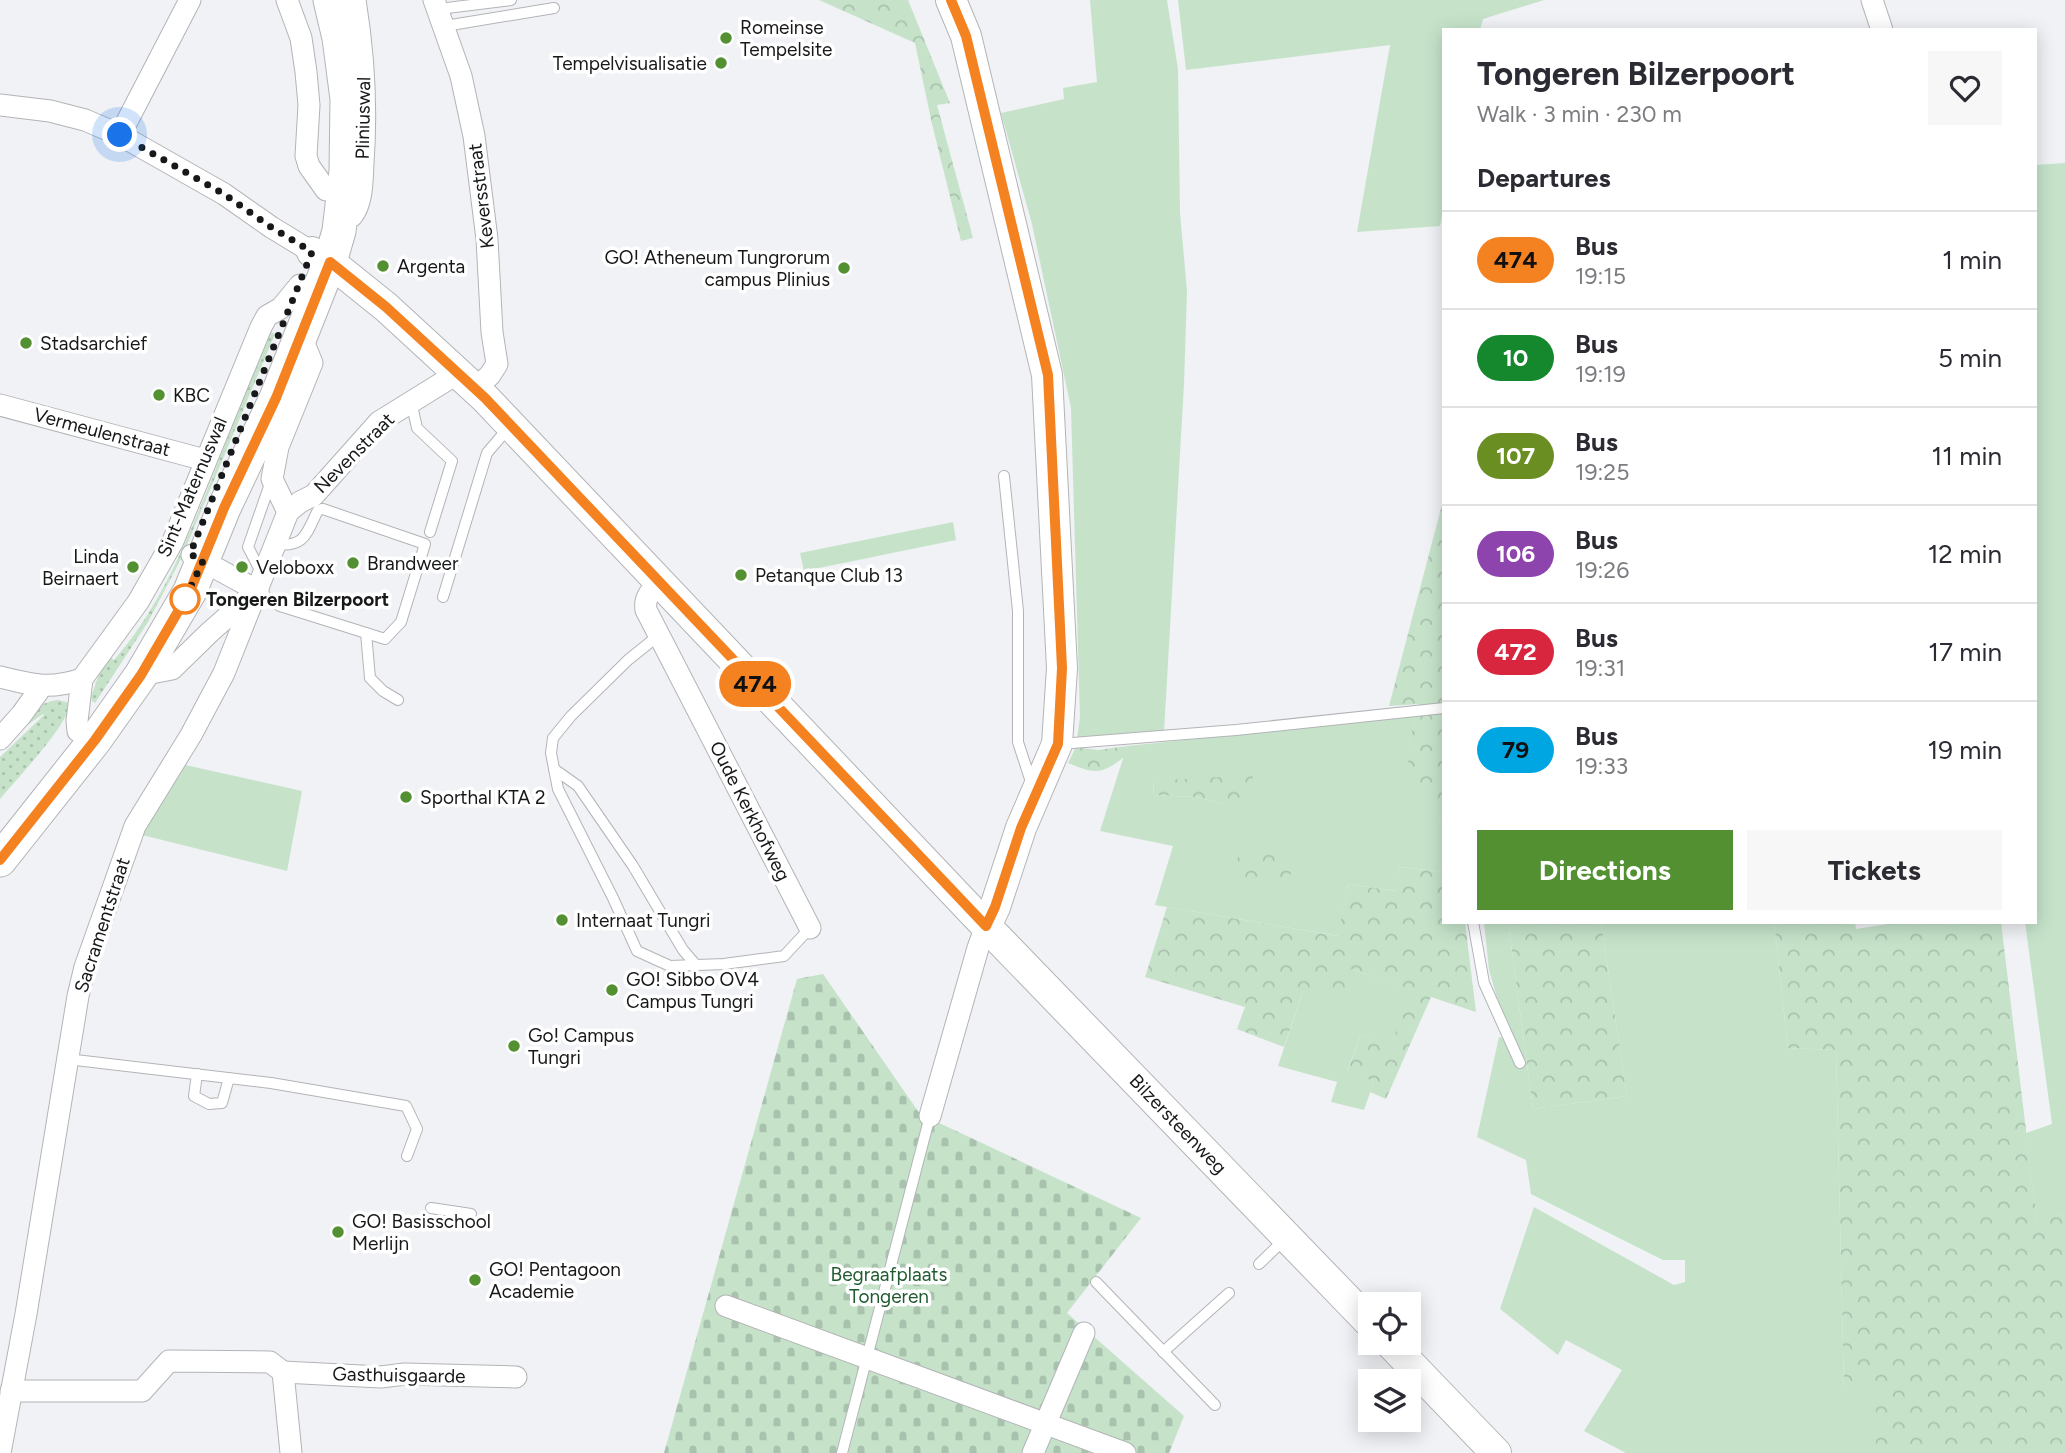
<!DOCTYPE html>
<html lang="en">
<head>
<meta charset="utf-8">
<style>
	body { margin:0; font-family:Figtree,sans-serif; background:#f7f7f7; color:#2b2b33; height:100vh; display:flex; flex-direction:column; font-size:26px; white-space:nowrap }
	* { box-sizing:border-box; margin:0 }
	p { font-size:23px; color:#7c7c81 }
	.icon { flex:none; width:38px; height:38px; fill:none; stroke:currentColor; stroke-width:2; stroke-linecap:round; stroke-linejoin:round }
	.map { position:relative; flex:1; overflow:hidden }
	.sheet { position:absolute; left:1442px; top:28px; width:595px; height:896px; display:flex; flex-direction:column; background:#fff; border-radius:0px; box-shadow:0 4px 18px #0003 }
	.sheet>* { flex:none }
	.badge { padding:0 14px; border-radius:23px; font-size:24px; line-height:46px }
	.buttons { position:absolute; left:1358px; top:1292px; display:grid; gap:14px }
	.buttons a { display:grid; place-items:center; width:63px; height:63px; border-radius:0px; background:#fff; box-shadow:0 4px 18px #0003; font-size:35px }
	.you { position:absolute; width:35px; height:35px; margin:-18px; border:5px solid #fff; border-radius:50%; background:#1a73e8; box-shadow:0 0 0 10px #1a73e833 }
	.map>.badge { position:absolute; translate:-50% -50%; box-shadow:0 0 0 4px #fff }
	h2 { padding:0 35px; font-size:26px; line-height:63px }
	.round { display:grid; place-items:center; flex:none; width:74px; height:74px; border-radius:0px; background:#f7f7f7 }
	.summary { display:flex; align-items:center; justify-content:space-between; height:119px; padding:0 35px }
	h1 { font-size:33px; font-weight:700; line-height:52px }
	.action { display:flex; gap:14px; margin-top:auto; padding:14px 35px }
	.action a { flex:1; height:80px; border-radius:0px; background:#529031; color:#fff; font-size:28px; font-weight:700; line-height:80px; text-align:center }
	.action a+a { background:#f7f7f7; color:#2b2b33 }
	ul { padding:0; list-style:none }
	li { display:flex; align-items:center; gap:21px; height:98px; padding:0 35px; border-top:2px solid #e1e1e2 }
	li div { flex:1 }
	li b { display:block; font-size:26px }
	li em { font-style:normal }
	li .badge { min-width:77px; font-weight:700; text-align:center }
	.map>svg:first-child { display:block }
	.grass { fill:#c6e3ca; fill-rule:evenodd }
	.forest { fill:url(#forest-crowns) }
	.cemetery { fill:url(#cemetery-stones) }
	.park { fill:url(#park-dots) }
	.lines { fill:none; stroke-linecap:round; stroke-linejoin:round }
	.lane-casing { stroke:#b3b4b7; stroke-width:12 }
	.street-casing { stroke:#b3b4b7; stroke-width:23 }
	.secondary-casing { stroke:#b3b4b7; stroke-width:32 }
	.primary-casing { stroke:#b3b4b7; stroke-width:35 }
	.lane { stroke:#fff; stroke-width:10 }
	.street { stroke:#fff; stroke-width:21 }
	.secondary { stroke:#fff; stroke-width:30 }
	.primary { stroke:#fff; stroke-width:33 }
	.line-casing { stroke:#fff; stroke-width:16 }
	.line { stroke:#f58220; stroke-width:10 }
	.walk { stroke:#171819; stroke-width:7; stroke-dasharray:0 12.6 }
	.poi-dot { fill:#529031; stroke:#fff; stroke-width:2.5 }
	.stop-dot { fill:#fff; stroke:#f58220; stroke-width:3.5 }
	.labels { text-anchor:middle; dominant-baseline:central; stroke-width:7; stroke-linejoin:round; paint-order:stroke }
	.poi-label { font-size:19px; fill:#171819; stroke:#fff; text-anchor:start }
	.street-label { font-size:19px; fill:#171819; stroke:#fff }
	.stop-label { font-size:19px; font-weight:bold; fill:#171819; stroke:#fff; text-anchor:start }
	.park-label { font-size:19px; fill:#1f5b2e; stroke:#fff }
</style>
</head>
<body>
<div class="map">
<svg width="2065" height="1453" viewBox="0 0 2065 1453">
	<defs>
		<pattern id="forest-crowns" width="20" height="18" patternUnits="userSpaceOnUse" patternTransform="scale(1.75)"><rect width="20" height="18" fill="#c6e3ca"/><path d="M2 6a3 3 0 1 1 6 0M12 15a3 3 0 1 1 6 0" fill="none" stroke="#a9c2ad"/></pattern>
		<pattern id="cemetery-stones" width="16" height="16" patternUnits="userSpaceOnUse" patternTransform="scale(1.75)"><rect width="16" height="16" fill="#c6e3ca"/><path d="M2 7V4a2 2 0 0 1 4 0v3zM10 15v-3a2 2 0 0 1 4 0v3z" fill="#a9c2ad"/></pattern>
		<pattern id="park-dots" width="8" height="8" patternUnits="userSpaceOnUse" patternTransform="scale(1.75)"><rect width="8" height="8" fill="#c6e3ca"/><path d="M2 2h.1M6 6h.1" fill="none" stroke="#a9c2ad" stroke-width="1.8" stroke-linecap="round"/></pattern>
	</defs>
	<rect width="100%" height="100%" fill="#f0f2f5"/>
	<!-- grass -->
	<g class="grass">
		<path d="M1090 0H1167L1178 69 1180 213 1187 291 1184 384 1164 732 1077 739 1080 717 1071 408 1032 224 1001 113 1064 99 1063 88 1097 82Z"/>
		<path d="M1178 0H1544L1483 19 1480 30H1444V207L1440 226 1357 232 1390 45 1186 70Z"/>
		<path d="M2065 163V1214L2037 1223 2026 1133 2052 1124 2025 922H2035V165Z"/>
		<path d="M953 522 956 540 804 571 800 553Z"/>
		<path d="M1416 716 1408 748 1441 821 1444 822V872L1400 867 1397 891 1348 884 1339 936 1155 905 1173 846 1100 831 1127 746ZM1254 776 1223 804 1196 797 1154 795 1153 782Z"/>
		<path d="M181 764 302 791 287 871 142 835Z"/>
		<path d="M1484 922H1508L1533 1109 1627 1096 1601 922H1774L1788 1048 1836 1050 1844 1389 1876 1387V1453H1626L1584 1431 1622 1370 1566 1340 1558 1355 1500 1309 1534 1207 1674 1285 1685 1282V1260H1663L1531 1194 1526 1160 1477 1137 1499 1037 1509 1039 1489 970Z"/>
		<path d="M1351 969 1414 990 1391 1045 1361 1034 1347 1071 1374 1081 1364 1110 1331 1102 1337 1082 1278 1066 1303 991Z"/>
	</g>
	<!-- forest -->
	<g class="forest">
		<path d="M819 0H908L950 103 937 105 973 238 961 241 932 124 915 43Z"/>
		<path d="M1444 497V822L1441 821 1429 797 1409 786 1408 747 1419 704 1389 706Z"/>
		<path d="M1127 746 1124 757C1102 775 1094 774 1068 763L1076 747 1098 750Z"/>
		<path d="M1254 775 1245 794 1233 801 1223 804 1196 797 1154 795 1153 781Z"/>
		<path d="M1240 845 1294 854 1288 888 1234 879Z"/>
		<path d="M1400 867 1444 872V922H1465L1476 1012 1431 997 1386 1099 1370 1092 1374 1081 1347 1072 1361 1034 1391 1044 1413 990 1351 969 1340 1002 1303 991 1284 1047 1237 1029 1245 1007 1145 977 1167 907 1338 936 1348 884 1396 891Z"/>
		<path d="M1508 922H1601L1627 1096 1533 1109Z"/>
		<path d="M1774 922H1855L1856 929 1901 922H2001L2037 1222 2065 1214V1453H1876V1388L1844 1390 1836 1050 1788 1048Z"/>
	</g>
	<!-- cemetery -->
	<path class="cemetery" d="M823 974 920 1114 1141 1218 1067 1313 1184 1416 1169 1453H664L797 979Z"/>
	<!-- park -->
	<g class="park">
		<path d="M266 330 275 334 181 559 148 622 95 703 92 701 91 697 101 668 109 656 114 660C159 609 185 545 210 483 229 435 248 387 268 339Z"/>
		<path d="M58 700 70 703C71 722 14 782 0 799V757L44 715 43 714 23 728C34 711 37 703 58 700Z"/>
	</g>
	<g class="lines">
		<!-- lane casing -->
		<g class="lane-casing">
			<g id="lane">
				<path d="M439 9 511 0"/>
				<path d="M445 26 554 8"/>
				<path d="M411 401 417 428 452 461 430 532"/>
				<path d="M1004 476 1018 611V742L1032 785"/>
				<path d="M275 544C305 548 306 534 318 510L323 509 425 544 401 622 385 639 366 633"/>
				<path d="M262 574 248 547 271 481"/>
				<path d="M258 591 280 606 366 633 370 678 383 691 398 700"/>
				<path d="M443 597 487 453 510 426"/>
				<path d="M659 635 628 660 571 716 553 738 551 753 558 789 613 898 637 951 670 966 724 964 784 956 810 928"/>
				<path d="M1060 744 1236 730 1444 708"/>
				<path d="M554 769 578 786 633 866 683 950 696 965"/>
				<path d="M1473 922 1484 983 1520 1063"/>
				<path d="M67 1059 271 1083 406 1106 417 1129 407 1156"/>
				<path d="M197 1074 194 1096 209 1104 222 1103 229 1078"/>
				<path d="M431 1208 471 1214"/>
				<path d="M1259 1264 1285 1239"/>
				<path d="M1096 1282 1215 1405"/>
				<path d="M1163 1352 1229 1293"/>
				<path d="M842 1453 930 1116"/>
			</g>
		</g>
		<!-- street casing -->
		<g class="street-casing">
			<g id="street">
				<path d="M287 0 301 38 306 72 309 105 306 156 309 166 326 190"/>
				<path d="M434 0 461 76 474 136 487 239 492 332 497 364 490 375 475 389"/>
				<path d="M1872 0 1882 30"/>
				<path d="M0 105 50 111 85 120 120 135 224 194 271 227 312 252"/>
				<path d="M120 135 190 0"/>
				<path d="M352 216C363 202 362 179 363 163 367 108 364 55 355 0"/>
				<path d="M0 405 205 460"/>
				<path d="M288 512 272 479 278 447 312 363 301 336"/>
				<path d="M192 555 258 591"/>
				<path d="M658 583C650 592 644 598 646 610L810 928"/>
				<path d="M141 675 172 669 210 632 253 594"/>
				<path d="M0 677C33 685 49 690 82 679"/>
				<path d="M78 731 77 721 82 679 138 602 173 541 261 327 267 316 281 308 300 285"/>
				<path d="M0 739 22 714 42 686"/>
				<path d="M930 1116 978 948 986 926"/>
				<path d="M726 1306 1125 1453"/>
				<path d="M283 1372 381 1377 405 1374 516 1377"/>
				<path d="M11 1391H142L169 1361 270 1362 283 1372 291 1453"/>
				<path d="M0 1453 26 1314 78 996 85 967 135 826 191 735 224 673 288 512 300 502 314 495 379 422 458 373"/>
				<path d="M1033 1453 1084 1333"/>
			</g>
		</g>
		<!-- secondary casing -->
		<g class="secondary-casing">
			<g id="secondary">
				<path d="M951 0 966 36 1047 375 1062 668 1057 744 1021 828 995 907 986 926"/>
				<path d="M312 252 330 262 386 307 485 398 986 926 1370 1323"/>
				<path d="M1389 1342 1496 1453"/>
			</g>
		</g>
		<!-- primary casing -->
		<g class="primary-casing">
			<path id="primary" d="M0 860 95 740 141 675 190 591 224 508 276 398 330 262 339 231 346 171 347 99 339 38 330 0"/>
		</g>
		<!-- lane -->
		<use href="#lane" class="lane"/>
		<!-- street -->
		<use href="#street" class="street"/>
		<!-- secondary -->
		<use href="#secondary" class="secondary"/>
		<!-- primary -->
		<use href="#primary" class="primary"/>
	</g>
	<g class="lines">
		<!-- line casing -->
		<g class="line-casing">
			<path id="line" d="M0 860 95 740 141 675 190 591 224 508 276 398 330 262 386 307 485 398 986 926 995 907 1021 828 1058 744 1062 668 1048 375 966 36 951 0"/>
		</g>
		<!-- line -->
		<use href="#line" class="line"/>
		<!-- walk -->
		<path class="walk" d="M120 135 224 194 271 227 312 252 190 554 203 561 185 599"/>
	</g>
	<!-- markers -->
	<g class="poi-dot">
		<circle cx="726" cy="38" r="7"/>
		<circle cx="721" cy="63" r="7"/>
		<circle cx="383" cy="266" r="7"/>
		<circle cx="844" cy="268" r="7"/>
		<circle cx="26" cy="343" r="7"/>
		<circle cx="159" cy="395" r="7"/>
		<circle cx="353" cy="563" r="7"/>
		<circle cx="133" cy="567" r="7"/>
		<circle cx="242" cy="567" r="7"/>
		<circle cx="741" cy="575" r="7"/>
		<circle cx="406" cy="797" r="7"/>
		<circle cx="562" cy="920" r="7"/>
		<circle cx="612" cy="990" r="7"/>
		<circle cx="514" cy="1046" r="7"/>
		<circle cx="338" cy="1232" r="7"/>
		<circle cx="475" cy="1280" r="7"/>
	</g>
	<circle class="stop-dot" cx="185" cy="599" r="14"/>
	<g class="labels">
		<!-- poi labels -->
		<g class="poi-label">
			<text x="740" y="27">Romeinse<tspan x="740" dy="22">Tempelsite</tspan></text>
			<text x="707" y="63" text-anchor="end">Tempelvisualisatie</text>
			<text x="830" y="257" text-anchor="end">GO! Atheneum Tungrorum<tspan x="830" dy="22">campus Plinius</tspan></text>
			<text x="397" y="266">Argenta</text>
			<text x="40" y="343">Stadsarchief</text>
			<text x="173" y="395">KBC</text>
			<text x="119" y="556" text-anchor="end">Linda<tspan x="119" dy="22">Beirnaert</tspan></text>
			<text x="367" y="563">Brandweer</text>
			<text x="256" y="567">Veloboxx</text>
			<text x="755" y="575">Petanque Club 13</text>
			<text x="420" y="797">Sporthal KTA 2</text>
			<text x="576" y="920">Internaat Tungri</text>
			<text x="626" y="979">GO! Sibbo OV4<tspan x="626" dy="22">Campus Tungri</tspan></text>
			<text x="528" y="1035">Go! Campus<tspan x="528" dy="22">Tungri</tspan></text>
			<text x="352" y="1221">GO! Basisschool<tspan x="352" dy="22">Merlijn</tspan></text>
			<text x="489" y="1269">GO! Pentagoon<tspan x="489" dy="22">Academie</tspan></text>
		</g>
		<!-- street labels -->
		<g class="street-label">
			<text transform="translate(363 118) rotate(-89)">Pliniuswal</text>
			<text transform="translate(481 196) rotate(-97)">Keversstraat</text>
			<text transform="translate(102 432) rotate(15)">Vermeulenstraat</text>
			<text transform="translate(354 453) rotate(-45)">Nevenstraat</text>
			<text transform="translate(192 487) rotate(-67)">Sint-Maternuswal</text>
			<text transform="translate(750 811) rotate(63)">Oude Kerkhofweg</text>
			<text transform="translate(102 925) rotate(-72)">Sacramentstraat</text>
			<text transform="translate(1178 1124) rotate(46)">Bilzersteenweg</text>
			<text transform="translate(399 1375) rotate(1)">Gasthuisgaarde</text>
		</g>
		<!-- stop labels -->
		<g class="stop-label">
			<text x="206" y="599">Tongeren Bilzerpoort</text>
		</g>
		<!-- park labels -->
		<g class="park-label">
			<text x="889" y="1274">Begraafplaats<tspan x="889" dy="22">Tongeren</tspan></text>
		</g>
	</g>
</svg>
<div class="buttons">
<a><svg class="icon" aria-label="locate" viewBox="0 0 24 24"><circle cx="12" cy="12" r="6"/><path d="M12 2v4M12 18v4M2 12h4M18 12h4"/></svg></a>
<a><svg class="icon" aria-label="layers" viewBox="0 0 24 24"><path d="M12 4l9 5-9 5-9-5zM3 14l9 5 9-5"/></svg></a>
</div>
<div class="you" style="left:120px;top:135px"></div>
<b class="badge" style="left:755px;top:684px;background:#f58220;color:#111">474</b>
<section class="sheet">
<div class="summary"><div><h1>Tongeren Bilzerpoort</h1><p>Walk · 3 min · 230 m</p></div><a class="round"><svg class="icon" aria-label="heart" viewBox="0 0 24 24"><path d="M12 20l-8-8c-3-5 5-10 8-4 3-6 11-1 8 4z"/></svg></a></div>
<h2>Departures</h2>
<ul>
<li><span class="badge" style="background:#f58220;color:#111">474</span><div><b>Bus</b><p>19:15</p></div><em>1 min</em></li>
<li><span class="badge" style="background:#15882e;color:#fff">10</span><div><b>Bus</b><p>19:19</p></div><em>5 min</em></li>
<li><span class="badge" style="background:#6b8e23;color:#fff">107</span><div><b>Bus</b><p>19:25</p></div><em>11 min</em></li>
<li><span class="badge" style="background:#8e44ad;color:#fff">106</span><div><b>Bus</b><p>19:26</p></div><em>12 min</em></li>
<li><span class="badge" style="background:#d7263d;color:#fff">472</span><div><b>Bus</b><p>19:31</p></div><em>17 min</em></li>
<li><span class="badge" style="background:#00a6e2;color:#111">79</span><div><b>Bus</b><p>19:33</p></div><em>19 min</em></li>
</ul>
<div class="action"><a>Directions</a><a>Tickets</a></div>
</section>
</div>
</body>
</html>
